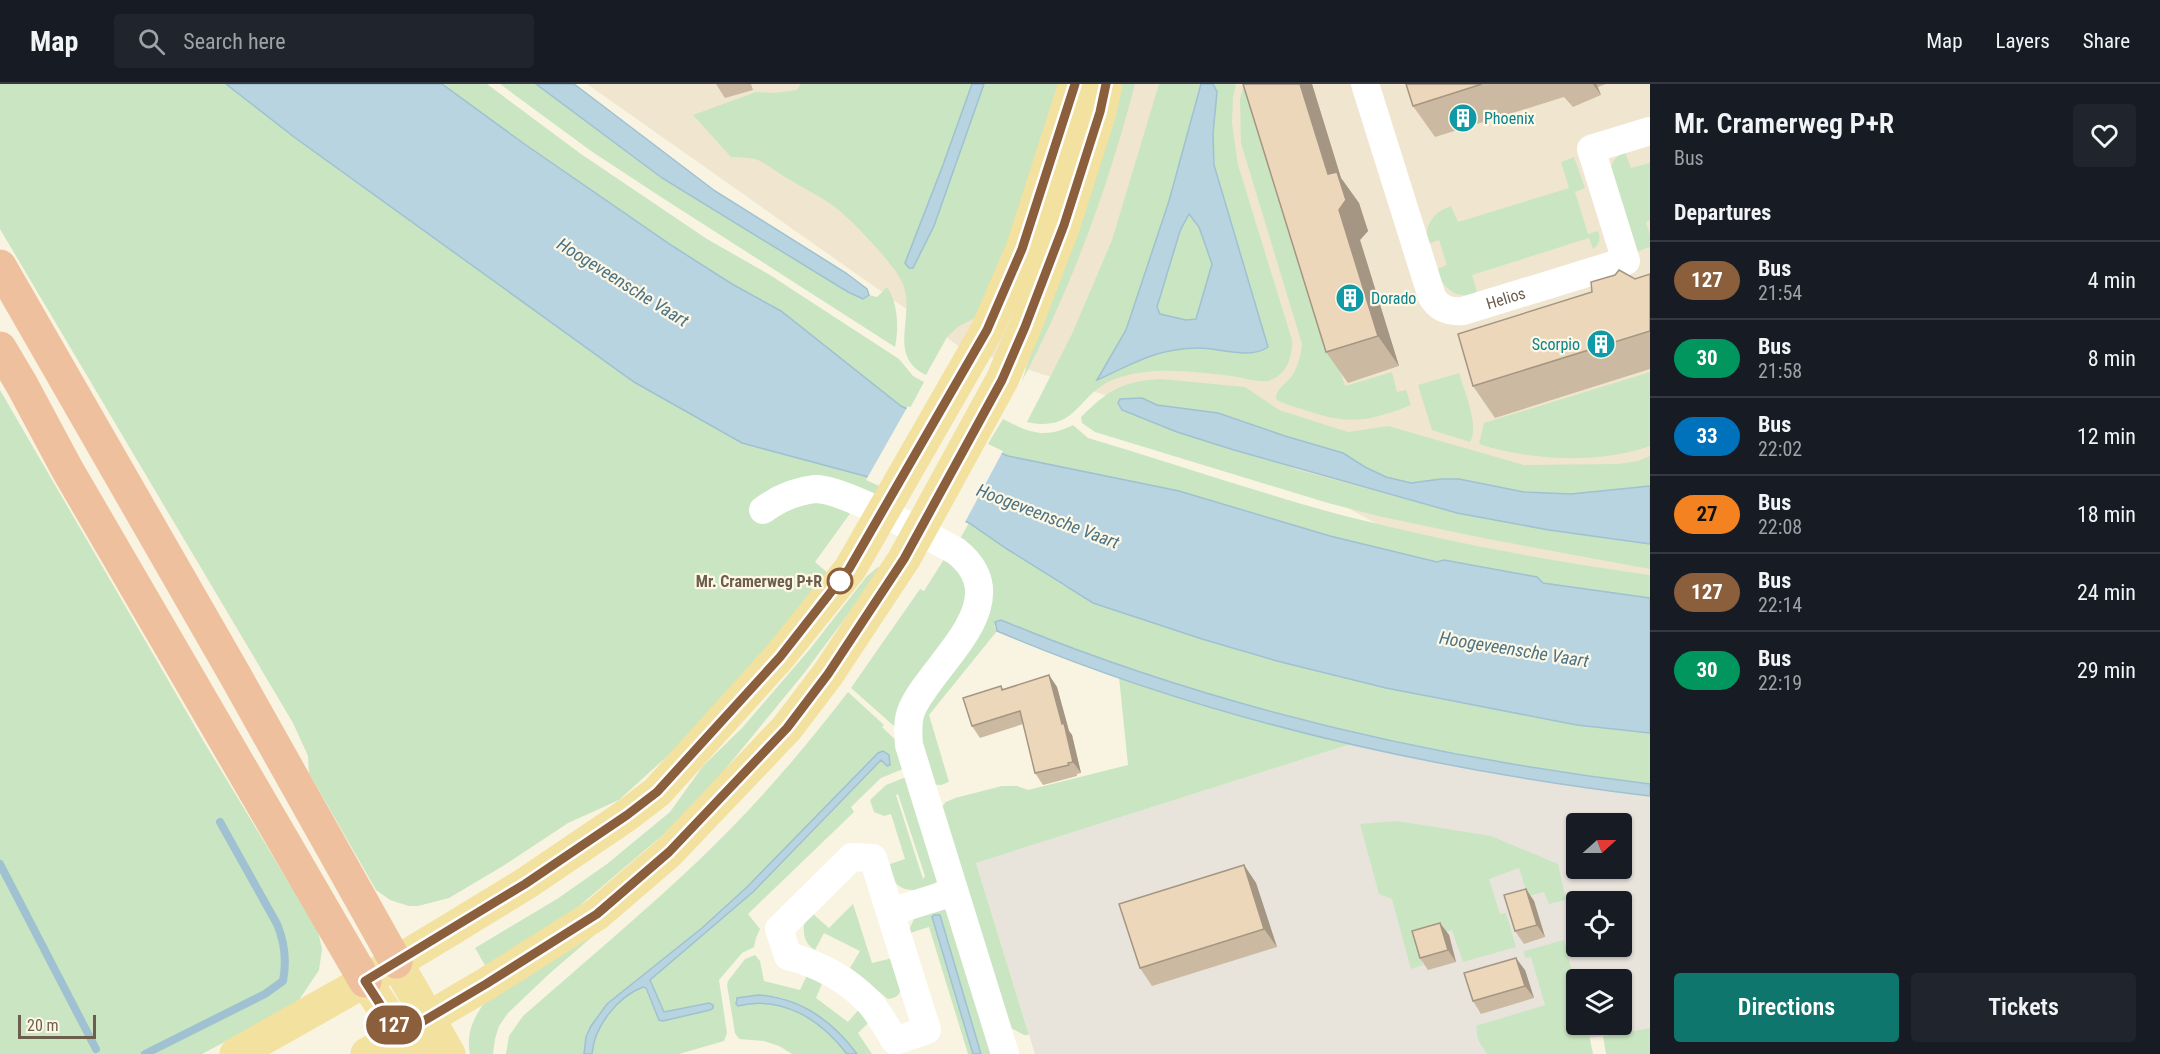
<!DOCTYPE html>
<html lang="en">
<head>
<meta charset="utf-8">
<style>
	body { margin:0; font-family:"Roboto Condensed",sans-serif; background:#20242c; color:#f1f3f6; height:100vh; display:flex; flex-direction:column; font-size:22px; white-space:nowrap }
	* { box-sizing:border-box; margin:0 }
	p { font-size:20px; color:#9ea1a6 }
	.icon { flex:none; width:33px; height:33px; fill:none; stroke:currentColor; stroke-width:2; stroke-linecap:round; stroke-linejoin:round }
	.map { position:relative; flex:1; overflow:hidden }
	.details { display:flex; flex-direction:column; background:#171b24; width:510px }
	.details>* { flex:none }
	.badge { padding:0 12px; border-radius:20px; font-size:21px; line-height:39px }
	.needle { width:39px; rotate:69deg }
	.buttons { position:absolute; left:1566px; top:729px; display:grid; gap:12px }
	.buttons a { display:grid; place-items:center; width:66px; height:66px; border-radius:6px; background:#171b24; box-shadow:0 2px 4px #0004; font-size:30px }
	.scale { position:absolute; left:18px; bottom:15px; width:78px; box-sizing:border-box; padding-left:6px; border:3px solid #6d5d4b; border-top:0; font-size:16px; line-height:21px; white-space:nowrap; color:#6d5d4b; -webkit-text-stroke:4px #fdf8e6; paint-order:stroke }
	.map>.badge { position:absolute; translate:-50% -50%; box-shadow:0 0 0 3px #fff }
	h2 { padding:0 24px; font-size:22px; line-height:54px }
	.round { display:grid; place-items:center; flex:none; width:63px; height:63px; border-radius:6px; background:#20242c }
	.overview { display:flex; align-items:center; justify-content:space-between; height:102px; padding:0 24px }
	h1 { font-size:28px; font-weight:600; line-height:45px }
	.action { display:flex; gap:12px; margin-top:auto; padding:12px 24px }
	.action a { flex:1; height:69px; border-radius:6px; background:#0f766e; color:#fff; font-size:24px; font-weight:600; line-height:69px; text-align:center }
	.action a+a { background:#20242c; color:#f1f3f6 }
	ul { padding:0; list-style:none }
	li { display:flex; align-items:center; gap:18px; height:78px; padding:0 24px; border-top:2px solid #363941 }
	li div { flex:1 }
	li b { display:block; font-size:22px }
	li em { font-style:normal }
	li .badge { min-width:66px; font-weight:700; text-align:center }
	header { display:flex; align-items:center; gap:36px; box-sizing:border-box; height:84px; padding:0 30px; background:#171b24; border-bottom:2px solid #363941 }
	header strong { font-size:28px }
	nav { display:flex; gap:33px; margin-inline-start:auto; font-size:21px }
	.search { width:420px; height:54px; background:#20242c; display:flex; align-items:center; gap:15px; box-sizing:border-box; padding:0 21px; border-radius:6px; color:#9ea1a6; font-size:22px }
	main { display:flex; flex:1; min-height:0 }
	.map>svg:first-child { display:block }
	.residential { fill:#f0e6d0 }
	.industrial { fill:#e8e4dc; fill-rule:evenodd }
	.green { fill:#cae5c1; fill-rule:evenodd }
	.water { fill:#b8d4e0; stroke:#9fc1d1; stroke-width:1.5; fill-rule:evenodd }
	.pier { fill:#f9f4e1 }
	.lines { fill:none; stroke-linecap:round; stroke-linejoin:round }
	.stream { stroke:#9fc1d1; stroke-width:8 }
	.minor { stroke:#fff; stroke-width:28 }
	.major { stroke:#f2e19f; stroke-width:33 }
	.highway { stroke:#eec09d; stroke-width:33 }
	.wall { fill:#cbb9a1 }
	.shaded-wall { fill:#a59683 }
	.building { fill:#ecd7bb; stroke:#a59683; stroke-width:1.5 }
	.line-casing { stroke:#fff; stroke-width:14 }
	.line { stroke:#8b5e3c; stroke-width:9 }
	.stop-dot { fill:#fff; stroke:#8b5e3c; stroke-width:3 }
	.labels { text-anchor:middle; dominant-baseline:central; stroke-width:4.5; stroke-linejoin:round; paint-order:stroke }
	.culture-label { font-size:16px; fill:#0d838f; stroke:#fdf8e6; text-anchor:start }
	.street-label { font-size:16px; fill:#6d5d4b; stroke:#fdf8e6 }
	.stop-label { font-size:16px; font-weight:bold; fill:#6d5d4b; stroke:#fdf8e6; text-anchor:end }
	.water-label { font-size:18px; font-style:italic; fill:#4b7285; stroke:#fdf8e6 }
</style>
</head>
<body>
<header>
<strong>Map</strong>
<div class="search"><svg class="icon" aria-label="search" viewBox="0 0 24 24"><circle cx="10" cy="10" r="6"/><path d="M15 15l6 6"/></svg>Search here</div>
<nav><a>Map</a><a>Layers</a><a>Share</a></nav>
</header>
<main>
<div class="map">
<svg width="1650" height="970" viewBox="0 0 1650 970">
	<rect width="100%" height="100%" fill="#f9f4e1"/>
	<!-- residential -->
	<path class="residential" d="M587 0H1650V531L1510 514 1204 344 960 263Z"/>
	<!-- industrial -->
	<path class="industrial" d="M1351 660 1484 688 1650 712V944L1494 970H1035L976 779ZM1576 740H1622V784H1576ZM1576 818H1622V862H1576ZM1576 896H1622V940H1576Z"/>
	<!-- green -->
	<g class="green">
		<path d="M0 0H226L634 298 742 359 872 394 890 402 879 420 797 416 854 424 815 478 829 490 695 647 619 716 568 739 503 782 449 814 418 822H409L390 816 376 806 309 689 308 672 293 639 0 145Z"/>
		<path d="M442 0H487L581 70 707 155 770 191 899 275 913 292 924 298 909 326 901 322 781 227 732 200 674 163 523 59Z"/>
		<path d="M500 0H536L662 94 848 208 863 215 869 211 877 213 887 203C898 219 899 244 895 263L661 113 591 67Z"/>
		<path d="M801 0H972L943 81 905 179 913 184 934 142 984 0H1065L981 231 959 242 947 253 926 291C886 271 916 233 903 200 895 181 857 142 840 127 824 114 803 104 785 93 777 88 767 80 758 76 750 73 739 74 731 73L693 31 756 8 774 9 797 6Z"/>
		<path d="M1121 0H1135C1108 103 1072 203 1022 297Z"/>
		<path d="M1159 0H1201L1169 117 1126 246 1098 295C1121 288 1141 272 1166 267 1193 261 1222 266 1249 268L1233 148 1214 81 1213 50 1217 8 1213 0H1236L1233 13 1232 39 1238 81 1292 256C1293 273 1286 292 1268 297 1256 298 1244 294 1232 292 1195 288 1157 282 1121 293 1077 305 1080 350 1027 338L1072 250 1112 156Z"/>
		<path d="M1250 0 1345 302 1392 288 1397 308 1406 306 1411 321C1365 339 1348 341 1302 325 1293 322 1283 320 1276 315 1276 304 1286 300 1292 292 1298 282 1301 272 1302 260L1241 59 1240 15 1243 4Z"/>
		<path d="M1625 68 1631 84 1650 79V136L1646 138 1650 151V163L1636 168 1610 87C1612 77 1616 72 1625 68Z"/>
		<path d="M1574 73 1585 104 1575 108 1588 150 1598 147C1601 154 1600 160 1593 165L1589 154 1472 191 1477 208C1457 218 1443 203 1435 186L1447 181 1439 156 1427 160C1424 141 1433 128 1451 122L1458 138 1569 104 1561 78Z"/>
		<path d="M1189 130 1199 143 1212 180 1196 235 1186 236 1160 230 1157 223 1180 147Z"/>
		<path d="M1650 288V362C1599 380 1531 377 1479 360L1484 339Z"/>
		<path d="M1459 289C1464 306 1480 343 1470 358L1432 346 1418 301Z"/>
		<path d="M1161 295 1245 303 1279 326 1348 348 1388 342 1524 381 1618 380 1638 377 1650 372V402L1571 410 1524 408 1459 395H1441L1411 399 1386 393 1365 383 1343 369 1285 352 1218 329 1157 321 1142 314 1295 385 1457 429 1549 446 1650 460V485L1488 455 1378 432 1328 419 1095 348 1082 339 1081 333C1110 305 1120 298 1161 295Z"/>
		<path d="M0 306 204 658 318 847 322 865 319 886 297 919 202 970H0Z"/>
		<path d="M1003 335C1030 349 1045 355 1073 341L1088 354C1173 379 1256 408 1341 431 1443 457 1547 477 1650 491V514L1543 499 1540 496 1444 476 1437 478 1330 452 1179 407 1008 372 986 363Z"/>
		<path d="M969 439 1064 502 1202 555 1277 577 1433 614 1577 641 1650 649V700C1428 674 1208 622 1001 536L994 542 997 547 929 631 949 698 941 701 928 700 914 645 978 540 957 460Z"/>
		<path d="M948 469 971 506 902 649 851 604 920 505 924 507Z"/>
		<path d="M878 483 881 486 805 588 709 705 664 750 578 823 486 883 475 864 557 815 607 780 670 728 703 682 742 644 810 565 867 492Z"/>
		<path d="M1119 593C1196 619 1272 643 1351 660L976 779 1029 951H1024L1009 943 937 728 946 718 955 714 1002 702H1017L1028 706 1128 681Z"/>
		<path d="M848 608 884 641 882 643 903 663V685L881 694 851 723 854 728 748 830 760 845 756 854 754 863 742 869 719 896 727 949 724 957 679 970H592C594 943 617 913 643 903L645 904 659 936 663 937 710 926 664 928 650 896 753 808 881 676 884 678 883 667 878 669 747 803 702 844 607 920 591 942 586 953 584 970H506L509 952 523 932C581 881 641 831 697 778 752 726 802 668 848 608Z"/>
		<path d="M906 693 942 794C931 804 907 813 895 798 891 794 891 786 890 780L905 775 891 730 884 732 874 728 870 716 886 701ZM898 710 925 792 923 795 896 711Z"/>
		<path d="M1397 737 1491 752 1558 780 1566 816 1549 820 1544 808 1528 812 1519 784 1489 795 1500 830 1506 829 1516 863 1463 878 1452 846 1417 855 1423 881 1411 885 1392 815 1379 810 1360 740Z"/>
		<path d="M853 820 872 879 893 874C897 888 911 913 888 915L850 884 860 867 824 849 815 866C805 860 803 851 804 840L812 829 829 844Z"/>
		<path d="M945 822 997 970H981L940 831 932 834 973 970H968L929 843 910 849 909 846 914 835Z"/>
		<path d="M614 834 549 890 508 929 499 942 495 955 493 970H470C466 950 473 934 485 918Z"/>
		<path d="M1564 856 1576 903V940L1587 941 1593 970H1487L1478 956 1476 942 1545 921 1531 873 1525 874 1524 867Z"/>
		<path d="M755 871 760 877 764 897 800 906 808 889 824 895 816 914 848 938 861 923 872 935 858 949 872 970H857C846 956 834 946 819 936 788 912 776 908 737 914L735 916 739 922C783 911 821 936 847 970H792L779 962 764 957 739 955 735 949 727 901 728 897 745 875Z"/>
		<path d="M1650 944V970H1606L1603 952Z"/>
	</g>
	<!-- water -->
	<g class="water">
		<path d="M226 0H442L523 59 674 163 732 200 781 227 901 322 986 363 1008 372 1179 407 1330 452 1437 478 1444 476 1537 493 1543 499 1650 514V649L1577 641 1386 604 1277 577 1202 555 1093 519 1007 465 969 439 872 394 742 359 634 298 294 53Z"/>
		<path d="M536 0H574L715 107 846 189 867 205 869 211 863 215 848 208 662 94Z"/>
		<path d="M972 0H984L934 142 913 184H909L905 179 943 81Z"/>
		<path d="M1201 0H1213L1217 8 1213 50 1214 81 1268 263C1250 276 1219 264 1199 264 1157 264 1133 280 1097 296L1126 246 1169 117ZM1189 130 1199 143 1212 180 1196 235 1186 236 1160 230 1157 223 1180 147Z"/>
		<path d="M1142 314 1157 321 1218 329 1285 352 1343 369 1365 383 1386 393 1411 399 1441 395H1459L1524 408 1571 410 1650 402V460L1549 446 1457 429 1234 366 1177 348 1122 326 1118 319 1120 315Z"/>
		<path d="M1001 536C1208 622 1428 673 1650 700V712C1427 685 1204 635 997 547L995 538Z"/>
		<path d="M883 667 889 671 890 681 887 682 881 676 753 808 650 896 664 928 709 919 713 921V924L710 926 663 937 659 936 646 904 643 903C617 913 594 943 592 970H584L586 953 591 942 607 920 702 844 747 803 878 669Z"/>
		<path d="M934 831H940L981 970H973L932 833Z"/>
		<path d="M758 911C801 914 832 936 857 970H847C821 936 783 911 738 922L736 920 737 914Z"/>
	</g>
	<!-- pier -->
	<path class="pier" d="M908 322 1003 367 964 440 866 396Z"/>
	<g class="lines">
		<!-- stream -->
		<g class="stream">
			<path d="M0 780 96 965"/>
			<path d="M145 970 265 910 283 897C287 876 285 859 277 840L220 738"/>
		</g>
		<!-- minor -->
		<g class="minor">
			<path id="s1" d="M1365 0 1432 213C1439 225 1450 228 1463 227L1626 177 1591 65 1650 47"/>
			<path d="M763 426C778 415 796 407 815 405 843 404 927 452 956 467 1020 518 933 578 912 625 907 636 908 649 909 661L1005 970"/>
			<path d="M890 828 873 774 852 773 779 845 788 872C818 880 847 895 869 918 879 929 887 944 895 957L927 946 890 828 954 808"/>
		</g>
		<!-- major -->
		<g class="major">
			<path d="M396 878 449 970"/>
			<path d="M365 897 414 970"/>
			<path d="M236 970 365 897 453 844 525 800 627 731 657 708 779 573 850 485 987 246 1022 165 1075 0"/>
			<path d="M367 970 486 900 597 830 669 768 787 644 828 590 904 475 1002 296 1025 243 1064 141 1100 28 1106 0"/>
		</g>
		<!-- highway -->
		<g class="highway">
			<path d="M0 182 235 591 396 878"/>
			<path d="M0 264 22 301 67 385 365 897"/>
		</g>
	</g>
	<!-- wall -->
	<g class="wall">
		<path d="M716 0H751L753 6 725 14Z"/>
		<path d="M1243 0H1312L1341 94 1359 119 1368 147 1360 156 1399 282 1348 299 1326 268Z"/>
		<path d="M1406 0H1606L1598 3 1601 11 1573 23 1564 13 1435 53 1413 22Z"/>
		<path d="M1650 190V285L1495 334 1473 302 1615 191 1635 195Z"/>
		<path d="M1049 591 1057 603 1069 647 1072 651 1081 689 1077 690V692L1043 701 1035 689 1023 640 980 654 972 642 1001 602 1003 605Z"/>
		<path d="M1244 781 1256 799 1277 863 1152 902 1140 884Z"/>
		<path d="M1526 805 1534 817 1545 853 1524 860 1515 847Z"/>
		<path d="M1440 839 1449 851 1456 878 1428 886 1420 874Z"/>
		<path d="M1525 886 1534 914 1481 930 1473 917Z"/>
	</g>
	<!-- shaded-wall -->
	<g class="shaded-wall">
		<path d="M1300 0H1312L1341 94 1359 119 1368 147 1360 156 1399 282 1378 252Z"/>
		<path d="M1593 0H1596L1601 11Z"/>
		<path d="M1049 591 1057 603 1069 647 1072 651 1081 689 1073 678Z"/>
		<path d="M1244 781 1256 799 1277 863 1264 845Z"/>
		<path d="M1526 805 1534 817 1545 853 1537 841Z"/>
		<path d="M1440 839 1449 851 1456 878 1448 866Z"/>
		<path d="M1516 874 1525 886 1534 914 1525 902Z"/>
	</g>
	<!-- building -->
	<g class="building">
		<path d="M1243 0H1300L1328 90 1337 88 1346 116 1339 126 1378 252 1326 268Z"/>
		<path d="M1406 0H1482L1413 22Z"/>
		<path d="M1619 186 1635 195 1650 190V247L1473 302 1458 250 1592 208 1591 198 1615 191Z"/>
		<path d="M1049 591 1062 640 1064 639 1073 678 1068 679 1069 681 1035 689 1020 627 972 642 963 614 1001 602 1002 606Z"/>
		<path d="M1244 781 1264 845 1140 884 1119 820Z"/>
		<path d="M1526 805 1537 841 1515 847 1504 811Z"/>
		<path d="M1440 839 1448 866 1420 874 1412 847Z"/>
		<path d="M1516 874 1525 902 1473 917 1464 889Z"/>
	</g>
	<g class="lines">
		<!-- line casing -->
		<g class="line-casing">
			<path id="line" d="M1075 0 1022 165 987 246 849 485 780 573 657 708 627 731 525 800 365 897 400 951 486 900 597 830 669 768 787 644 828 590 904 475 1002 296 1025 243 1064 141 1100 28 1106 0"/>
		</g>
		<!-- line -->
		<use href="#line" class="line"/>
	</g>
	<!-- icons -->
	<defs>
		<g id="building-disc" transform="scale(1.5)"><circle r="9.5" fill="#0f9aa8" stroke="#fdf8e6"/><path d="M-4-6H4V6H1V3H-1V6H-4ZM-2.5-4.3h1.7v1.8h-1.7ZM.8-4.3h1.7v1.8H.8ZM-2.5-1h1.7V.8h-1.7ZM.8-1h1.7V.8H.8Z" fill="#fff"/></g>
	</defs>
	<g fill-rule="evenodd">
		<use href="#building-disc" x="1463" y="34"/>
		<use href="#building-disc" x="1350" y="214"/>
		<use href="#building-disc" x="1601" y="260"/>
	</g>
	<!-- markers -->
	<circle class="stop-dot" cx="840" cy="497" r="12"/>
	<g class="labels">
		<!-- culture labels -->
		<g class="culture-label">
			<text x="1484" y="34">Phoenix</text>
			<text x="1371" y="214">Dorado</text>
			<text x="1580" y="260" text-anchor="end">Scorpio</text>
		</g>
		<!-- street labels -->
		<g class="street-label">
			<text stroke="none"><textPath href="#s1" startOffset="304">Helios</textPath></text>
		</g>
		<!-- stop labels -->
		<g class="stop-label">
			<text x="822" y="497">Mr. Cramerweg P+R</text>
		</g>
		<!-- water labels -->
		<g class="water-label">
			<text transform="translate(623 198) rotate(32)">Hoogeveensche Vaart</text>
			<text transform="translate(1048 432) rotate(21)">Hoogeveensche Vaart</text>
			<text transform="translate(1514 565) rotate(9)">Hoogeveensche Vaart</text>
		</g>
	</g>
</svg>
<div class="buttons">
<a><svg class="needle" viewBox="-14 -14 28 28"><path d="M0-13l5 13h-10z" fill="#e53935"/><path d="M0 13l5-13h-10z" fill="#9ea1a6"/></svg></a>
<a><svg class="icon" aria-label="locate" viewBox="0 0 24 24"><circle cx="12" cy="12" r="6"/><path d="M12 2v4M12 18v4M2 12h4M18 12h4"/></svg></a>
<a><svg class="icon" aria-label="layers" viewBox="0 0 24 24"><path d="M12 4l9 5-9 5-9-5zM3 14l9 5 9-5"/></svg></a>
</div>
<div class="scale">20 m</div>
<b class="badge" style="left:394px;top:941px;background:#8b5e3c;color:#fff">127</b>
</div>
<section class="details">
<div class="overview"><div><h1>Mr. Cramerweg P+R</h1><p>Bus</p></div><a class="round"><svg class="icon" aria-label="heart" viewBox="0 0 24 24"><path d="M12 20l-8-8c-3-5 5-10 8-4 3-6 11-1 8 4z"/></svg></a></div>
<h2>Departures</h2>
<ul>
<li><span class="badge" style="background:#8b5e3c;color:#fff">127</span><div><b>Bus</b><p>21:54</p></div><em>4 min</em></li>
<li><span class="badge" style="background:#00965e;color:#fff">30</span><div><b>Bus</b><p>21:58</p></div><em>8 min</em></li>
<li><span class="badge" style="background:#0072bc;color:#fff">33</span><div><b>Bus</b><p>22:02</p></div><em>12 min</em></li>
<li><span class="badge" style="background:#f58220;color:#111">27</span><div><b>Bus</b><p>22:08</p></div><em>18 min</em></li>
<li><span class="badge" style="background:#8b5e3c;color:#fff">127</span><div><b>Bus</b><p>22:14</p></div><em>24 min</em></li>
<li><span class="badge" style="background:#00965e;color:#fff">30</span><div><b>Bus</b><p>22:19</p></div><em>29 min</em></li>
</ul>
<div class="action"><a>Directions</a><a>Tickets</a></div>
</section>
</main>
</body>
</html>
